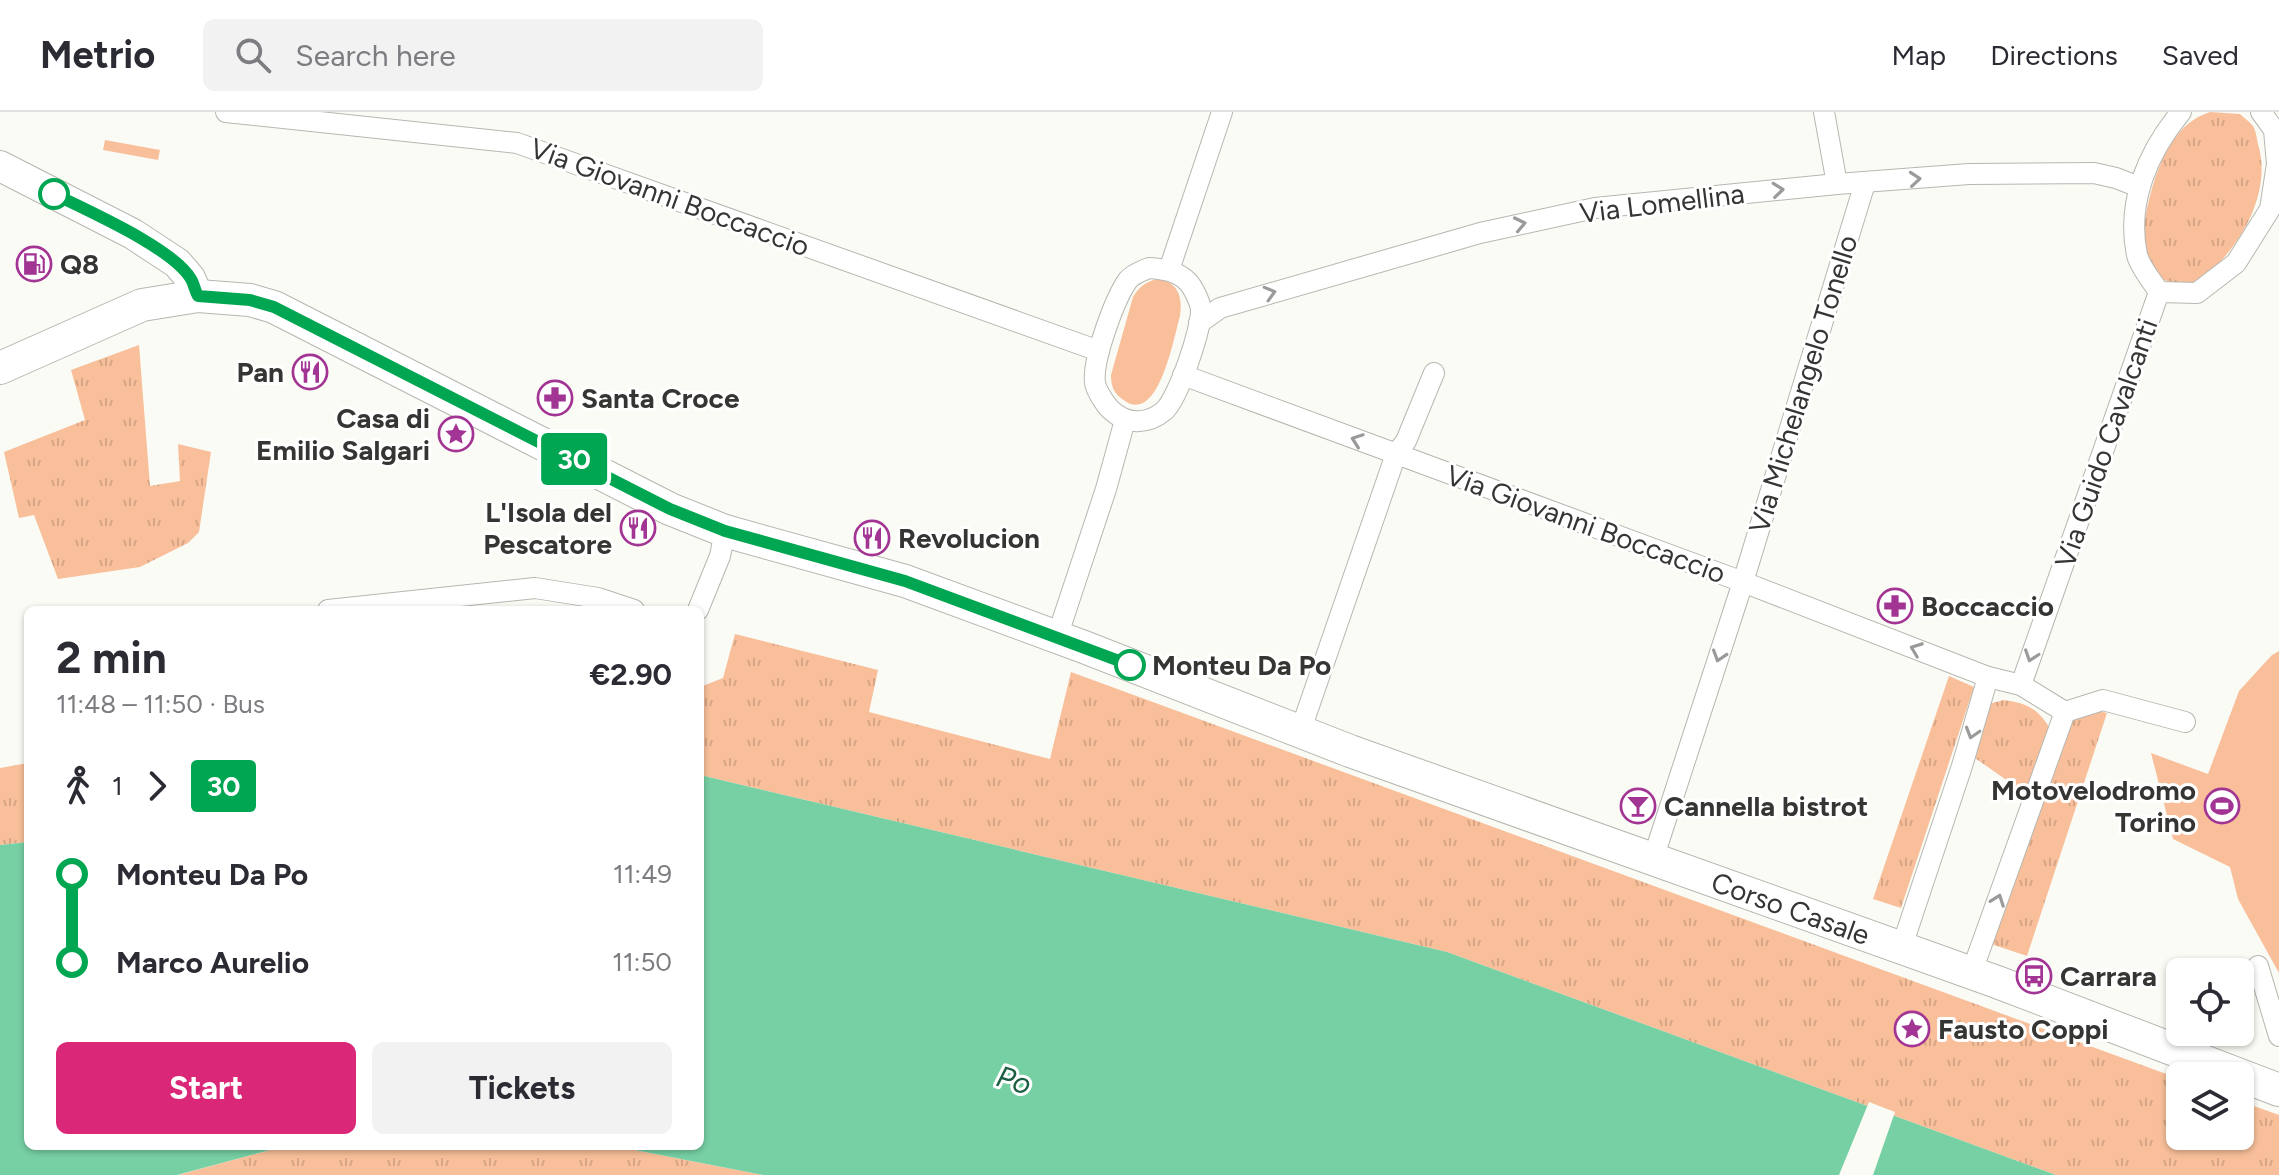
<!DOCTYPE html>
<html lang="en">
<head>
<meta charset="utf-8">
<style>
	body { margin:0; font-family:Figtree,sans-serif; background:#f2f2f3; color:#2b2b33; height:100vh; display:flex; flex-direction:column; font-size:30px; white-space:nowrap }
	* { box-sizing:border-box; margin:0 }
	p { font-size:26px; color:#7c7c81 }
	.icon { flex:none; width:44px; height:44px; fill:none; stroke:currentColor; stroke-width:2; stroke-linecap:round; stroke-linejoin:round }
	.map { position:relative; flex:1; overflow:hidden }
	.drawer { position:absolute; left:24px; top:494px; width:680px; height:544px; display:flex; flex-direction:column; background:#fff; border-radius:12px; box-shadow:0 2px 6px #0004 }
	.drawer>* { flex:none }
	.badge { padding:0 16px; border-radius:6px; font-size:28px; line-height:52px }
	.fabs { position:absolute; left:2166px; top:846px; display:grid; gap:16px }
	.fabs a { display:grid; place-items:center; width:88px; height:88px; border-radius:12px; background:#fff; box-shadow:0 2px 6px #0004; font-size:40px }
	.map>.badge { position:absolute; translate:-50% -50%; box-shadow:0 0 0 4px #fff }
	.legs { display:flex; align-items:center; gap:12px; height:88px; padding:0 32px; font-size:26px }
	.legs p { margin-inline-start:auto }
	.headline { display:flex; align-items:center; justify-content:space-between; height:136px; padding:0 32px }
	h1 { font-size:44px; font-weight:700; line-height:60px }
	.primary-button { display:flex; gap:16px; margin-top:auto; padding:16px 32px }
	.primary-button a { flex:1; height:92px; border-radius:12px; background:#db2777; color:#fff; font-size:32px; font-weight:700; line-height:92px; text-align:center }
	.primary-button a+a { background:#f2f2f3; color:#2b2b33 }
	ul { padding:0 32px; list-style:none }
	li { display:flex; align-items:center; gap:28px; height:88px; font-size:30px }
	li i { display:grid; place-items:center; width:12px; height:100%; margin:0 10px; background:currentColor }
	li i::after { content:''; width:20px; height:20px; margin:-10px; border:6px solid; border-radius:50%; background:#fff }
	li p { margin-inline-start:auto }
	li:first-child i { background:linear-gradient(#0000 50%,currentColor 0) }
	li:last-child i { background:linear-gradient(currentColor 50%,#0000 0) }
	header { display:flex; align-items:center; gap:48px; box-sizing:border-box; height:112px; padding:0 40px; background:#fff; border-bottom:2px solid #e1e1e2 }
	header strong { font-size:38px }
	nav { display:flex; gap:44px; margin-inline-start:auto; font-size:28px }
	.search { width:560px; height:72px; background:#f2f2f3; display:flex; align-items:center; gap:20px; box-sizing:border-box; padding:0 28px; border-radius:12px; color:#7c7c81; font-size:30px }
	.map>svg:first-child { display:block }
	.grass { fill:#f8bf9a }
	.park { fill:url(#park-tufts) }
	.water { fill:#77d0a4 }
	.pier { fill:#fbfbf5 }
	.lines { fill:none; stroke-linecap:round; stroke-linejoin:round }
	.street-casing { stroke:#b7b7b1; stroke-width:22 }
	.secondary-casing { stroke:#b7b7b1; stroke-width:32 }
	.primary-casing { stroke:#b7b7b1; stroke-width:34 }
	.street { stroke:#fff; stroke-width:20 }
	.secondary { stroke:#fff; stroke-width:30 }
	.primary { stroke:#fff; stroke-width:32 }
	.oneway { stroke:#9a9a99 }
	.line-1-casing { stroke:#fff; stroke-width:18 }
	.line-1 { stroke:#00a651; stroke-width:12 }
	.stop-1-dot { fill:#fff; stroke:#00a651; stroke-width:4 }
	.labels { text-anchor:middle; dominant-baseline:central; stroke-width:6; stroke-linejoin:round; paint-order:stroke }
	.street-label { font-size:28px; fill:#353533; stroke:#fff }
	.poi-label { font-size:28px; font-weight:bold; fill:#353533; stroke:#fff; text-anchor:start }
	.stop-label { font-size:28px; font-weight:bold; fill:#353533; stroke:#fff; text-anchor:start }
	.water-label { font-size:30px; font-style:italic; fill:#1b5e41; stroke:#fff }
</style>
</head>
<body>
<header>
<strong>Metrio</strong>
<div class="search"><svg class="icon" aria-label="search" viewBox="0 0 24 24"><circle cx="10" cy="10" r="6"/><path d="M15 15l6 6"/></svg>Search here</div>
<nav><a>Map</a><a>Directions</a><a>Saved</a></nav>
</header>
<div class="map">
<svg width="2279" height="1063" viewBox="0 0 2279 1063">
	<defs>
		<pattern id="park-tufts" width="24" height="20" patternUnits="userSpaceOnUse" patternTransform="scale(2)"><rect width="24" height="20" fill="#f8bf9a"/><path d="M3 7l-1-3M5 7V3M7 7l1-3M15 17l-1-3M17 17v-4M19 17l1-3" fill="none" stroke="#d5a585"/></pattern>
	</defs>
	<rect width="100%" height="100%" fill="#fbfbf5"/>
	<!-- grass -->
	<g class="grass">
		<path d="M105 28 160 38 158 48 103 38Z"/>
		<path d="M1157 167C1178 169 1183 185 1180 204 1174 224 1159 312 1125 289 1114 282 1111 275 1111 263L1133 185C1139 175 1145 170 1157 167Z"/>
		<path d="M2279 539V861L2238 787 2230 755 2173 727 2151 641 2208 662 2239 579 2272 543Z"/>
	</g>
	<!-- park -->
	<g class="park">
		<path d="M2210 0 2240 2C2244 6 2250 10 2253 14 2256 19 2257 27 2258 32 2271 75 2247 123 2217 153 2214 157 2209 163 2205 166 2198 171 2183 172 2175 171 2129 164 2144 104 2153 73 2163 42 2178 10 2210 0Z"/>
		<path d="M139 233 150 374 180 369 178 332 211 340 199 420 188 431 140 455 58 467 34 403 19 406 4 340 85 308 71 258Z"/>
		<path d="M735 522 878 558 869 600 1050 647 1071 560 2180 967V1024H2240V989L2279 1003V1063H2056L1447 840 700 663V575L723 566Z"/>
		<path d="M1949 564 1974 575 1901 796 1873 787Z"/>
		<path d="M2004 588C2026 591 2037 596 2049 615L2025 681 1972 644 1988 592Z"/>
		<path d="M2099 599 2107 601 2027 844 1991 832 2068 609Z"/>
		<path d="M28 651V730L0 733V656Z"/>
		<path d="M285 1034H614L763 1063H178Z"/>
	</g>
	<!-- water -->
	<g class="water">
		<path d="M700 663 1447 840 2056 1063H763L614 1034H700Z"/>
		<path d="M28 730V1034H285L177 1063H0V733Z"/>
	</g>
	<!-- pier -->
	<path class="pier" d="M1869 990 1895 1000 1873 1063H1839Z"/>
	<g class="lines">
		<!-- street casing -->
		<g class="street-casing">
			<g id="street">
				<path d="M226 0 517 31 1099 239"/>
				<path d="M1824 0 1837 72"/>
				<path d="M2181 0C2148 40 2126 90 2137 143 2140 155 2152 169 2159 180L2197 181 2236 151 2270 97 2277 52 2274 18 2261 0"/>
				<path d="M1149 156C1163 157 1178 159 1188 170 1193 175 1200 190 1201 197 1202 216 1178 287 1164 299 1147 313 1126 313 1110 297 1105 292 1096 278 1095 271 1092 248 1115 186 1128 168 1133 162 1142 159 1149 156Z"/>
				<path d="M1169 158 1222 0"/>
				<path d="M1199 211 1220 196 1480 121 1595 96 1837 72 1969 62 2094 61 2116 66 2139 75"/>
				<path d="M1183 263 1743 470 1988 565"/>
				<path d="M328 498 535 476 598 486 634 498"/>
				<path d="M698 498 720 444 725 419"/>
				<path d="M1057 525 1106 377 1125 308"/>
				<path d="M2021 573 2159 180"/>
				<path d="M2065 600 2103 588 2185 610"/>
				<path d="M1300 620 1396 342 1406 329 1434 261"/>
				<path d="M1653 747 1743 470 1865 71"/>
				<path d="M1901 837 1962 654 1988 565 2021 573 2065 600 1971 862"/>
				<path d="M2258 854 2279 924"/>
			</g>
		</g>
		<!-- secondary casing -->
		<g class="secondary-casing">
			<path id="secondary" d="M0 54 133 122 177 151 190 166 198 184"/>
		</g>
		<!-- primary casing -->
		<g class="primary-casing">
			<g id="primary">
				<path id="s1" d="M0 256 142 193 198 184 250 188 274 195 670 397 725 419 905 469 1084 535 1350 639 1997 870 2279 978"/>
			</g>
		</g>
		<!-- street -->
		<use href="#street" class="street"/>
		<!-- secondary -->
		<use href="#secondary" class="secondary"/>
		<!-- primary -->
		<use href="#primary" class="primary"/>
	</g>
	<!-- one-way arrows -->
	<defs><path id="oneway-chevron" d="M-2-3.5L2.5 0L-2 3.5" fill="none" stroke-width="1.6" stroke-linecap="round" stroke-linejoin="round" transform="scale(2)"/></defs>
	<g class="oneway">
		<use href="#oneway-chevron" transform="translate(1915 67) rotate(-5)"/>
		<use href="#oneway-chevron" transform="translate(1778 78) rotate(-6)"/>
		<use href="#oneway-chevron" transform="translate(1520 112) rotate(-12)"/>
		<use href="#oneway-chevron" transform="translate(1270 181) rotate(-16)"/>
		<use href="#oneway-chevron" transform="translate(1357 328) rotate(-160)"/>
		<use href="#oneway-chevron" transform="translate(1916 537) rotate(-159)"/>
		<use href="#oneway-chevron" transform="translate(1719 544) rotate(108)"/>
		<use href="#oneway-chevron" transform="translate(2031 544) rotate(109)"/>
		<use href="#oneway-chevron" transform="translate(1972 621) rotate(107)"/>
		<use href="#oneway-chevron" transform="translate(1998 788) rotate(-70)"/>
	</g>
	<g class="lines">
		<!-- line-1 casing -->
		<g class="line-1-casing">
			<path id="line-1" d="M54 82C88 99 173 136 191 167 194 172 195 179 198 184L250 188 274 195 670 397 725 419 905 469 1130 553"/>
		</g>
		<!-- line-1 -->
		<use href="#line-1" class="line-1"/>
	</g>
	<!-- icons -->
	<defs>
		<g id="fuel-ring" transform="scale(1.8)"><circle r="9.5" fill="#fff" stroke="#a23493" stroke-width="1.5"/><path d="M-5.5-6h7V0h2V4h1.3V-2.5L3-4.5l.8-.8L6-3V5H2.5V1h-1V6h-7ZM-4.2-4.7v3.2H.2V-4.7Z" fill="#a23493"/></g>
		<g id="restaurant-ring" transform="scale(1.8)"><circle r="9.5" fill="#fff" stroke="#a23493" stroke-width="1.5"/><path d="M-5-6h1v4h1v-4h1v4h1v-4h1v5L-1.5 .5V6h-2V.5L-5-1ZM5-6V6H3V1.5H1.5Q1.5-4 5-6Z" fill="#a23493"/></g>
		<g id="pharmacy-ring" transform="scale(1.8)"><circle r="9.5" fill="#fff" stroke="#a23493" stroke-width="1.5"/><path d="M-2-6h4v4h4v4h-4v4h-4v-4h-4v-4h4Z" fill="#a23493"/></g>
		<g id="sight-ring" transform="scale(1.8)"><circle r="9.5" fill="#fff" stroke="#a23493" stroke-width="1.5"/><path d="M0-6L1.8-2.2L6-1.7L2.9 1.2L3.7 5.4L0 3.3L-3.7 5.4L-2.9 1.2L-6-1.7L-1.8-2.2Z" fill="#a23493"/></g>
		<g id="bar-ring" transform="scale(1.8)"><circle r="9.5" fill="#fff" stroke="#a23493" stroke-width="1.5"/><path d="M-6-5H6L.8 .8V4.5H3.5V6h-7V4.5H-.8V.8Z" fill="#a23493"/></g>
		<g id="stadium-ring" transform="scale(1.8)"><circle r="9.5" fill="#fff" stroke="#a23493" stroke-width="1.5"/><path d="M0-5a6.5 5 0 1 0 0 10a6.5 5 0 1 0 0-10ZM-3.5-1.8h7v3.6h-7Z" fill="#a23493"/></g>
		<g id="bus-ring" transform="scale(1.8)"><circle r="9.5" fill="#fff" stroke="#a23493" stroke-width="1.5"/><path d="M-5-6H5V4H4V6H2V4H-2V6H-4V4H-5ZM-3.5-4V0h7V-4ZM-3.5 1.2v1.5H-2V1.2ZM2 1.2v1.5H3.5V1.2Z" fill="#a23493"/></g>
	</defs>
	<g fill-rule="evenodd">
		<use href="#fuel-ring" x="34" y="152"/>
		<use href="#restaurant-ring" x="310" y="260"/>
		<use href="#pharmacy-ring" x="555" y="286"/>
		<use href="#sight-ring" x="456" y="322"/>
		<use href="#restaurant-ring" x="638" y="416"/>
		<use href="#restaurant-ring" x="872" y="426"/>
		<use href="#pharmacy-ring" x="1895" y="494"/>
		<use href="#bar-ring" x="1638" y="694"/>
		<use href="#stadium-ring" x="2222" y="694"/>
		<use href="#bus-ring" x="2034" y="864"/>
		<use href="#sight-ring" x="1912" y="917"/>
	</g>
	<!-- markers -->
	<g class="stop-1-dot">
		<circle cx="54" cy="82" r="14"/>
		<circle cx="1130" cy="553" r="14"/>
	</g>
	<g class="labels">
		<!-- street labels -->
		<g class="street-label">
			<text transform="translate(670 85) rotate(20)">Via Giovanni Boccaccio</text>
			<text transform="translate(1662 91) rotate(-7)">Via Lomellina</text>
			<text transform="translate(1803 272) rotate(-73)">Via Michelangelo Tonello</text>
			<text transform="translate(2106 331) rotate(-71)">Via Guido Cavalcanti</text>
			<text transform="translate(1586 412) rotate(20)">Via Giovanni Boccaccio</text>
			<text stroke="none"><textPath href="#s1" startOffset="1924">Corso Casale</textPath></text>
		</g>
		<!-- poi labels -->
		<g class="poi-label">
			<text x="60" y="152">Q8</text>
			<text x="284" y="260" text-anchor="end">Pan</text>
			<text x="581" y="286">Santa Croce</text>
			<text x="430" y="306" text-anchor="end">Casa di<tspan x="430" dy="32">Emilio Salgari</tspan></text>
			<text x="612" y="400" text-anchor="end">L'Isola del<tspan x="612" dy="32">Pescatore</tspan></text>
			<text x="898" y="426">Revolucion</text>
			<text x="1921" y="494">Boccaccio</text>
			<text x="2196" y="678" text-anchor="end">Motovelodromo<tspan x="2196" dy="32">Torino</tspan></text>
			<text x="1664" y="694">Cannella bistrot</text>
			<text x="2060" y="864">Carrara</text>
			<text x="1938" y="917">Fausto Coppi</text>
		</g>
		<!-- stop labels -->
		<g class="stop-label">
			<text x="1152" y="553">Monteu Da Po</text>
		</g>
		<!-- water labels -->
		<g class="water-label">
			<text transform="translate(1014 968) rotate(17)">Po</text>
		</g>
	</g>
</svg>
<div class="fabs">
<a><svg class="icon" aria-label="locate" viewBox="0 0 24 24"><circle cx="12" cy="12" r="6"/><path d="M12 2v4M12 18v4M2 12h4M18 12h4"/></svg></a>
<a><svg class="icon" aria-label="layers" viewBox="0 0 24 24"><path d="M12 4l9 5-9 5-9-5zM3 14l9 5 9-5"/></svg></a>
</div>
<b class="badge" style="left:574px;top:347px;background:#00a651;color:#fff">30</b>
<section class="drawer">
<div class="headline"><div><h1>2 min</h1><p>11:48 – 11:50 · Bus</p></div><b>€2.90</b></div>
<div class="legs"><svg class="icon" aria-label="walk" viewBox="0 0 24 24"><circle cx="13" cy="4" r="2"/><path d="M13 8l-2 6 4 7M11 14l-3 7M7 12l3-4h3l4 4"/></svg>1<svg class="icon" aria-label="forward" viewBox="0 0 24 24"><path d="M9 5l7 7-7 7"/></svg><b class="badge" style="background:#00a651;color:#fff">30</b></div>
<ul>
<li><i style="color:#00a651"></i><b>Monteu Da Po</b><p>11:49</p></li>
<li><i style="color:#00a651"></i><b>Marco Aurelio</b><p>11:50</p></li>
</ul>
<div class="primary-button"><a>Start</a><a>Tickets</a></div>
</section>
</div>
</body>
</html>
